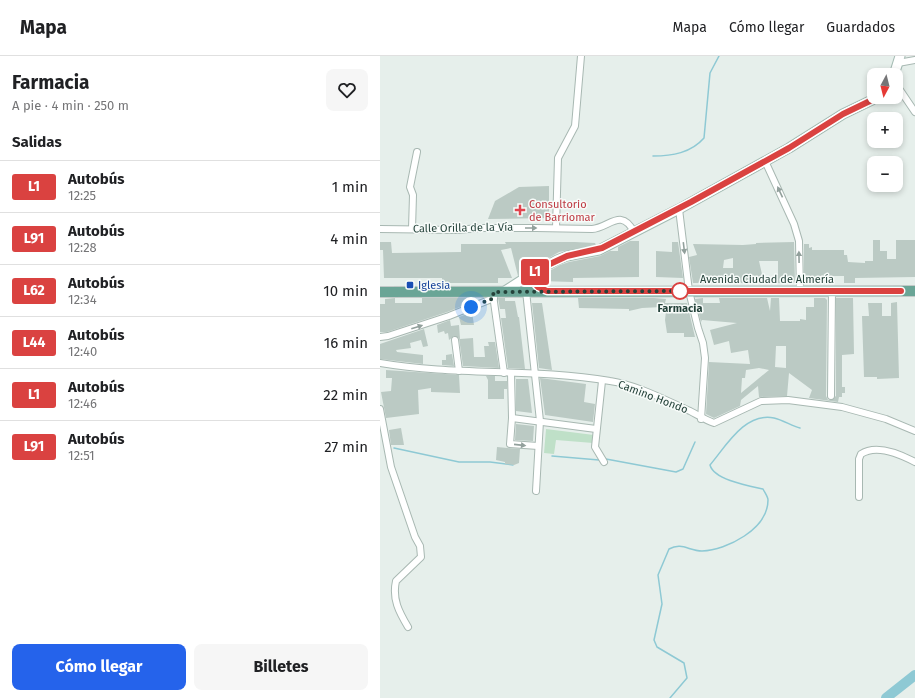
<!DOCTYPE html>
<html lang="es">
<head>
<meta charset="utf-8">
<style>
	body { margin:0; font-family:"Fira Sans",sans-serif; background:#f6f6f6; color:#202124; height:100vh; display:flex; flex-direction:column; font-size:15px; white-space:nowrap }
	* { box-sizing:border-box; margin:0 }
	p { font-size:13px; color:#757577 }
	.icon { flex:none; width:22px; height:22px; fill:none; stroke:currentColor; stroke-width:2; stroke-linecap:round; stroke-linejoin:round }
	.map { position:relative; flex:1; overflow:hidden }
	.side { display:flex; flex-direction:column; background:#fff; width:380px }
	.side>* { flex:none }
	.badge { padding:0 8px; border-radius:3px; font-size:14px; line-height:26px }
	.needle { width:26px; rotate:187deg }
	.fabs { position:absolute; left:487px; top:12px; display:grid; gap:8px }
	.fabs a { display:grid; place-items:center; width:36px; height:36px; border-radius:8px; background:#fff; box-shadow:0 2px 6px #0003; font-size:20px }
	.you { position:absolute; width:20px; height:20px; margin:-10px; border:3px solid #fff; border-radius:50%; background:#1a73e8; box-shadow:0 0 0 6px #1a73e833 }
	.map>.badge { position:absolute; translate:-50% -50%; box-shadow:0 0 0 2px #fff }
	h2 { padding:0 12px; font-size:15px; line-height:36px }
	.round { display:grid; place-items:center; flex:none; width:42px; height:42px; border-radius:8px; background:#f6f6f6 }
	.summary { display:flex; align-items:center; justify-content:space-between; height:68px; padding:0 12px }
	h1 { font-size:19px; font-weight:700; line-height:30px }
	.cta { display:flex; gap:8px; margin-top:auto; padding:8px 12px }
	.cta a { flex:1; height:46px; border-radius:8px; background:#2563eb; color:#fff; font-size:16px; font-weight:700; line-height:46px; text-align:center }
	.cta a+a { background:#f6f6f6; color:#202124 }
	ul { padding:0; list-style:none }
	li { display:flex; align-items:center; gap:12px; height:52px; padding:0 12px; border-top:1px solid #e0e0e0 }
	li div { flex:1 }
	li b { display:block; font-size:15px }
	li em { font-style:normal }
	li .badge { min-width:44px; font-weight:700; text-align:center }
	header { display:flex; align-items:center; gap:24px; box-sizing:border-box; height:56px; padding:0 20px; background:#fff; border-bottom:1px solid #e0e0e0 }
	header strong { font-size:19px }
	nav { display:flex; gap:22px; margin-inline-start:auto; font-size:14px }
	main { display:flex; flex:1; min-height:0 }
	.map>svg:first-child { display:block }
	.green { fill:#bfe0c8 }
	.lines { fill:none; stroke-linecap:round; stroke-linejoin:round }
	.stream { stroke:#8ec9d4; stroke-width:1.5 }
	.river { stroke:#8ec9d4; stroke-width:10 }
	.building { fill:#bbcac4; fill-rule:evenodd }
	.street-casing { stroke:#a8b8b2; stroke-width:8 }
	.secondary-casing { stroke:#a4bbb3; stroke-width:11 }
	.primary-casing { stroke:#c2cac8; stroke-width:12 }
	.street { stroke:#fff; stroke-width:6 }
	.secondary { stroke:#fff; stroke-width:9 }
	.primary { stroke:#6aa596; stroke-width:10 }
	.oneway { fill:#92a09c }
	.line-casing { stroke:#fff; stroke-width:9 }
	.line { stroke:#da4240; stroke-width:6 }
	.walk { stroke:#24423a; stroke-width:4; stroke-dasharray:0 7.2 }
	.health-dot { fill:#e0444e; stroke:#f7fbf9; stroke-width:1.5 }
	.transit-dot { fill:#1a4fb4; stroke:#f7fbf9; stroke-width:1.5 }
	.stop-dot { fill:#fff; stroke:#da4240; stroke-width:2 }
	.labels { text-anchor:middle; dominant-baseline:central; stroke-width:3; stroke-linejoin:round; paint-order:stroke }
	.health-label { font-size:11px; fill:#be3a42; stroke:#f7fbf9; text-anchor:start }
	.street-label { font-size:11px; fill:#24423a; stroke:#f7fbf9 }
	.transit-label { font-size:11px; fill:#164399; stroke:#f7fbf9; text-anchor:start }
	.stop-label { font-size:11px; font-weight:bold; fill:#24423a; stroke:#f7fbf9 }
</style>
</head>
<body>
<header>
<strong>Mapa</strong>
<nav><a>Mapa</a><a>Cómo llegar</a><a>Guardados</a></nav>
</header>
<main>
<section class="side">
<div class="summary"><div><h1>Farmacia</h1><p>A pie · 4 min · 250 m</p></div><a class="round"><svg class="icon" aria-label="heart" viewBox="0 0 24 24"><path d="M12 20l-8-8c-3-5 5-10 8-4 3-6 11-1 8 4z"/></svg></a></div>
<h2>Salidas</h2>
<ul>
<li><span class="badge" style="background:#da4240;color:#fff">L1</span><div><b>Autobús</b><p>12:25</p></div><em>1 min</em></li>
<li><span class="badge" style="background:#da4241;color:#fff">L91</span><div><b>Autobús</b><p>12:28</p></div><em>4 min</em></li>
<li><span class="badge" style="background:#da4240;color:#fff">L62</span><div><b>Autobús</b><p>12:34</p></div><em>10 min</em></li>
<li><span class="badge" style="background:#da4241;color:#fff">L44</span><div><b>Autobús</b><p>12:40</p></div><em>16 min</em></li>
<li><span class="badge" style="background:#da4240;color:#fff">L1</span><div><b>Autobús</b><p>12:46</p></div><em>22 min</em></li>
<li><span class="badge" style="background:#da4241;color:#fff">L91</span><div><b>Autobús</b><p>12:51</p></div><em>27 min</em></li>
</ul>
<div class="cta"><a>Cómo llegar</a><a>Billetes</a></div>
</section>
<div class="map">
<svg width="535" height="642" viewBox="0 0 535 642">
	<rect width="100%" height="100%" fill="#e6efeb"/>
	<!-- green -->
	<path class="green" d="M166 373 214 379 213 387 176 384 174 398 164 397Z"/>
	<g class="lines">
		<!-- stream -->
		<g class="stream">
			<path d="M273 100C292 100 311 97 324 82L330 17 339 0"/>
			<path d="M14 392 79 406H110L133 409"/>
			<path d="M172 400 219 404"/>
			<path d="M226 403 296 416 303 413 315 386"/>
			<path d="M290 642 307 622 304 607 277 591 274 584 282 548 278 519 289 493C302 486 309 495 322 495 347 494 388 473 388 444 388 441 385 437 383 433 369 430 334 424 330 409 346 390 365 356 394 362 403 364 412 370 420 372"/>
		</g>
		<!-- river -->
		<path class="river" d="M506 642 535 619"/>
	</g>
	<!-- building -->
	<g class="building">
		<path d="M169 130V162L108 163 115 145 139 131Z"/>
		<path d="M493 184H500V195H507V203H516V184H535V221L475 222V227H464V220H437L438 227H424V188H429V192L432 191V194H464V199H467L468 206 485 207V205H493Z"/>
		<path d="M250 185H259V221L193 222V226L160 225 159 224V221L180 209 189 206 220 200 230 195H238V191Z"/>
		<path d="M0 186H11L12 197 81 196V188H126L125 186H195L215 187 216 189 179 196 138 220 131 192 121 194 132 222H118V227H62V222H4L3 194H0Z"/>
		<path d="M292 186H298L303 222 276 221V195L292 196Z"/>
		<path d="M414 186 415 227H396L392 223 393 220 398 219V205H379L384 227H313L309 201 317 199 313 188 363 189 376 188V187ZM353 202V212H343L344 204Z"/>
		<path d="M15 242V247H42V242H89L90 247 67 256 7 276H0V248H5V243Z"/>
		<path d="M118 242H125V245H135L138 261H139L145 313 128 312 121 262H126L125 253H120Z"/>
		<path d="M198 242H274L286 243 285 247H307L315 281H304V277H287L285 264 286 255H282V251L262 252 249 255V253L199 252Z"/>
		<path d="M323 242V247H340L339 242H387L390 255 391 242H399L400 265H420V263L426 264V251H434V242H445L447 244 446 340 448 344H451L456 340V242H473L474 298 462 299V331H465V337H462V341H459L458 346 429 342 432 334 409 317 407 340 379 341 378 330 361 344 360 350 334 362 326 358 329 306 370 308 368 294 351 297 349 285 334 289 330 274 357 267 322 264 321 266 315 243ZM396 290H406V312L395 311ZM379 312 389 314 361 337 362 322H365L366 314Z"/>
		<path d="M517 246 519 322 497 323V321H484L482 260H489L488 247H502V260H511V247Z"/>
		<path d="M152 247H162L172 314 159 312Z"/>
		<path d="M92 256 94 269H81L79 261Z"/>
		<path d="M70 264 71 270 79 269 80 283 93 282 94 301H105L104 290H109L108 286H115L119 312 83 310 79 282 74 280 69 284 68 277 65 278 64 275 58 277 57 269Z"/>
		<path d="M44 273 48 290 43 291 41 284 30 287 31 292 16 294 17 296 43 299V308L0 303V288Z"/>
		<path d="M72 298 74 310 62 309V304H66V299Z"/>
		<path d="M6 314 79 319 80 337 51 336V332L38 334 39 358 6 362 1 336 11 335 12 322H6Z"/>
		<path d="M106 320H115V325H127V333H124V343H108V324Z"/>
		<path d="M160 322 206 328 204 346 215 348 213 366 165 359Z"/>
		<path d="M136 323H148L152 357 136 355Z"/>
		<path d="M136 368 154 370 153 385 135 384Z"/>
		<path d="M21 372 24 389H11L9 374Z"/>
		<path d="M117 391 140 393 139 407 134 409 125 408V406L116 404Z"/>
	</g>
	<g class="lines">
		<!-- street casing -->
		<g class="street-casing">
			<g id="street">
				<path d="M518 7 535 4"/>
				<path d="M516 28 535 56"/>
				<path d="M385 105 414 168 419 185 420 235"/>
				<path d="M299 153 309 235 318 272 323 287 325 302 321 363"/>
				<path d="M176 172 178 102 195 70 201 0"/>
				<path d="M0 173 76 174 100 172H156L212 173C229 172 241 151 254 176"/>
				<path d="M32 173 33 139 30 131 37 96"/>
				<path d="M146 235 160 365 156 435"/>
				<path d="M113 239 124 317"/>
				<path d="M0 281 8 280 69 260 114 242"/>
				<path d="M75 284 79 315"/>
				<path d="M0 307C76 320 154 312 230 325 257 329 285 344 310 355 318 359 325 364 334 367L381 345 408 344 462 351 506 363 535 375"/>
				<path d="M131 317 132 362 130 388 158 390"/>
				<path d="M222 325 215 391 224 406"/>
				<path d="M451 340 452 235"/>
				<path d="M0 353 11 411 35 481 40 490 41 501 16 525C12 543 19 556 28 571"/>
				<path d="M132 362 216 373"/>
				<path d="M479 441V403L481 398C496 388 520 398 535 406"/>
			</g>
		</g>
		<!-- secondary casing -->
		<g class="secondary-casing">
			<g id="secondary">
				<path d="M514 19 520 0"/>
				<path d="M153 217C149 228 158 232 167 235"/>
				<path d="M125 235 153 217 177 204 187 200 219 194 299 153 409 92 463 58 492 44 495 41"/>
			</g>
		</g>
		<!-- primary casing -->
		<g class="primary-casing">
			<path id="primary" d="M0 236 535 235"/>
		</g>
		<!-- street -->
		<use href="#street" class="street"/>
		<!-- secondary -->
		<use href="#secondary" class="secondary"/>
		<!-- primary -->
		<use href="#primary" class="primary"/>
	</g>
	<!-- one-way arrows -->
	<defs><path id="oneway-solid" d="M-6-.8H1V-3.2L6.5 0L1 3.2V.8H-6Z"/></defs>
	<g class="oneway">
		<use href="#oneway-solid" transform="translate(400 136) rotate(-115)"/>
		<use href="#oneway-solid" transform="translate(151 172)"/>
		<use href="#oneway-solid" transform="translate(304 192) rotate(83)"/>
		<use href="#oneway-solid" transform="translate(419 201) rotate(-91)"/>
		<use href="#oneway-solid" transform="translate(37 271) rotate(-18)"/>
		<use href="#oneway-solid" transform="translate(140 389) rotate(6)"/>
	</g>
	<g class="lines">
		<!-- line casing -->
		<g class="line-casing">
			<path id="line" d="M495 41 492 44 463 58 409 92 311 146 222 192 187 200 153 216 151 223 158 231 167 235H521"/>
		</g>
		<!-- line -->
		<use href="#line" class="line"/>
		<!-- walk -->
		<path class="walk" d="M91 251 114 242 113 236 300 235"/>
	</g>
	<!-- markers -->
	<path class="health-dot" d="M138 148h4v4h4v4h-4v4h-4v-4h-4v-4h4z"/>
	<rect class="transit-dot" x="26" y="225" width="8" height="8" rx="2"/>
	<circle class="stop-dot" cx="300" cy="235" r="8"/>
	<g class="labels">
		<!-- health labels -->
		<g class="health-label">
			<text x="149" y="148">Consultorio<tspan x="149" dy="13">de Barriomar</tspan></text>
		</g>
		<!-- street labels -->
		<g class="street-label">
			<text transform="translate(83 172) rotate(-1)">Calle Orilla de la Vía</text>
			<text x="387" y="223">Avenida Ciudad de Almería</text>
			<text transform="translate(273 341) rotate(21)">Camino Hondo</text>
		</g>
		<!-- transit labels -->
		<g class="transit-label">
			<text x="38" y="229">Iglesia</text>
		</g>
		<!-- stop labels -->
		<g class="stop-label">
			<text x="300" y="252">Farmacia</text>
		</g>
	</g>
</svg>
<div class="fabs">
<a><svg class="needle" viewBox="-14 -14 28 28"><path d="M0-13l5 13h-10z" fill="#e53935"/><path d="M0 13l5-13h-10z" fill="#757577"/></svg></a>
<a>+</a>
<a>−</a>
</div>
<div class="you" style="left:91px;top:251px"></div>
<b class="badge" style="left:155px;top:216px;background:#da4240;color:#fff">L1</b>
</div>
</main>
</body>
</html>
